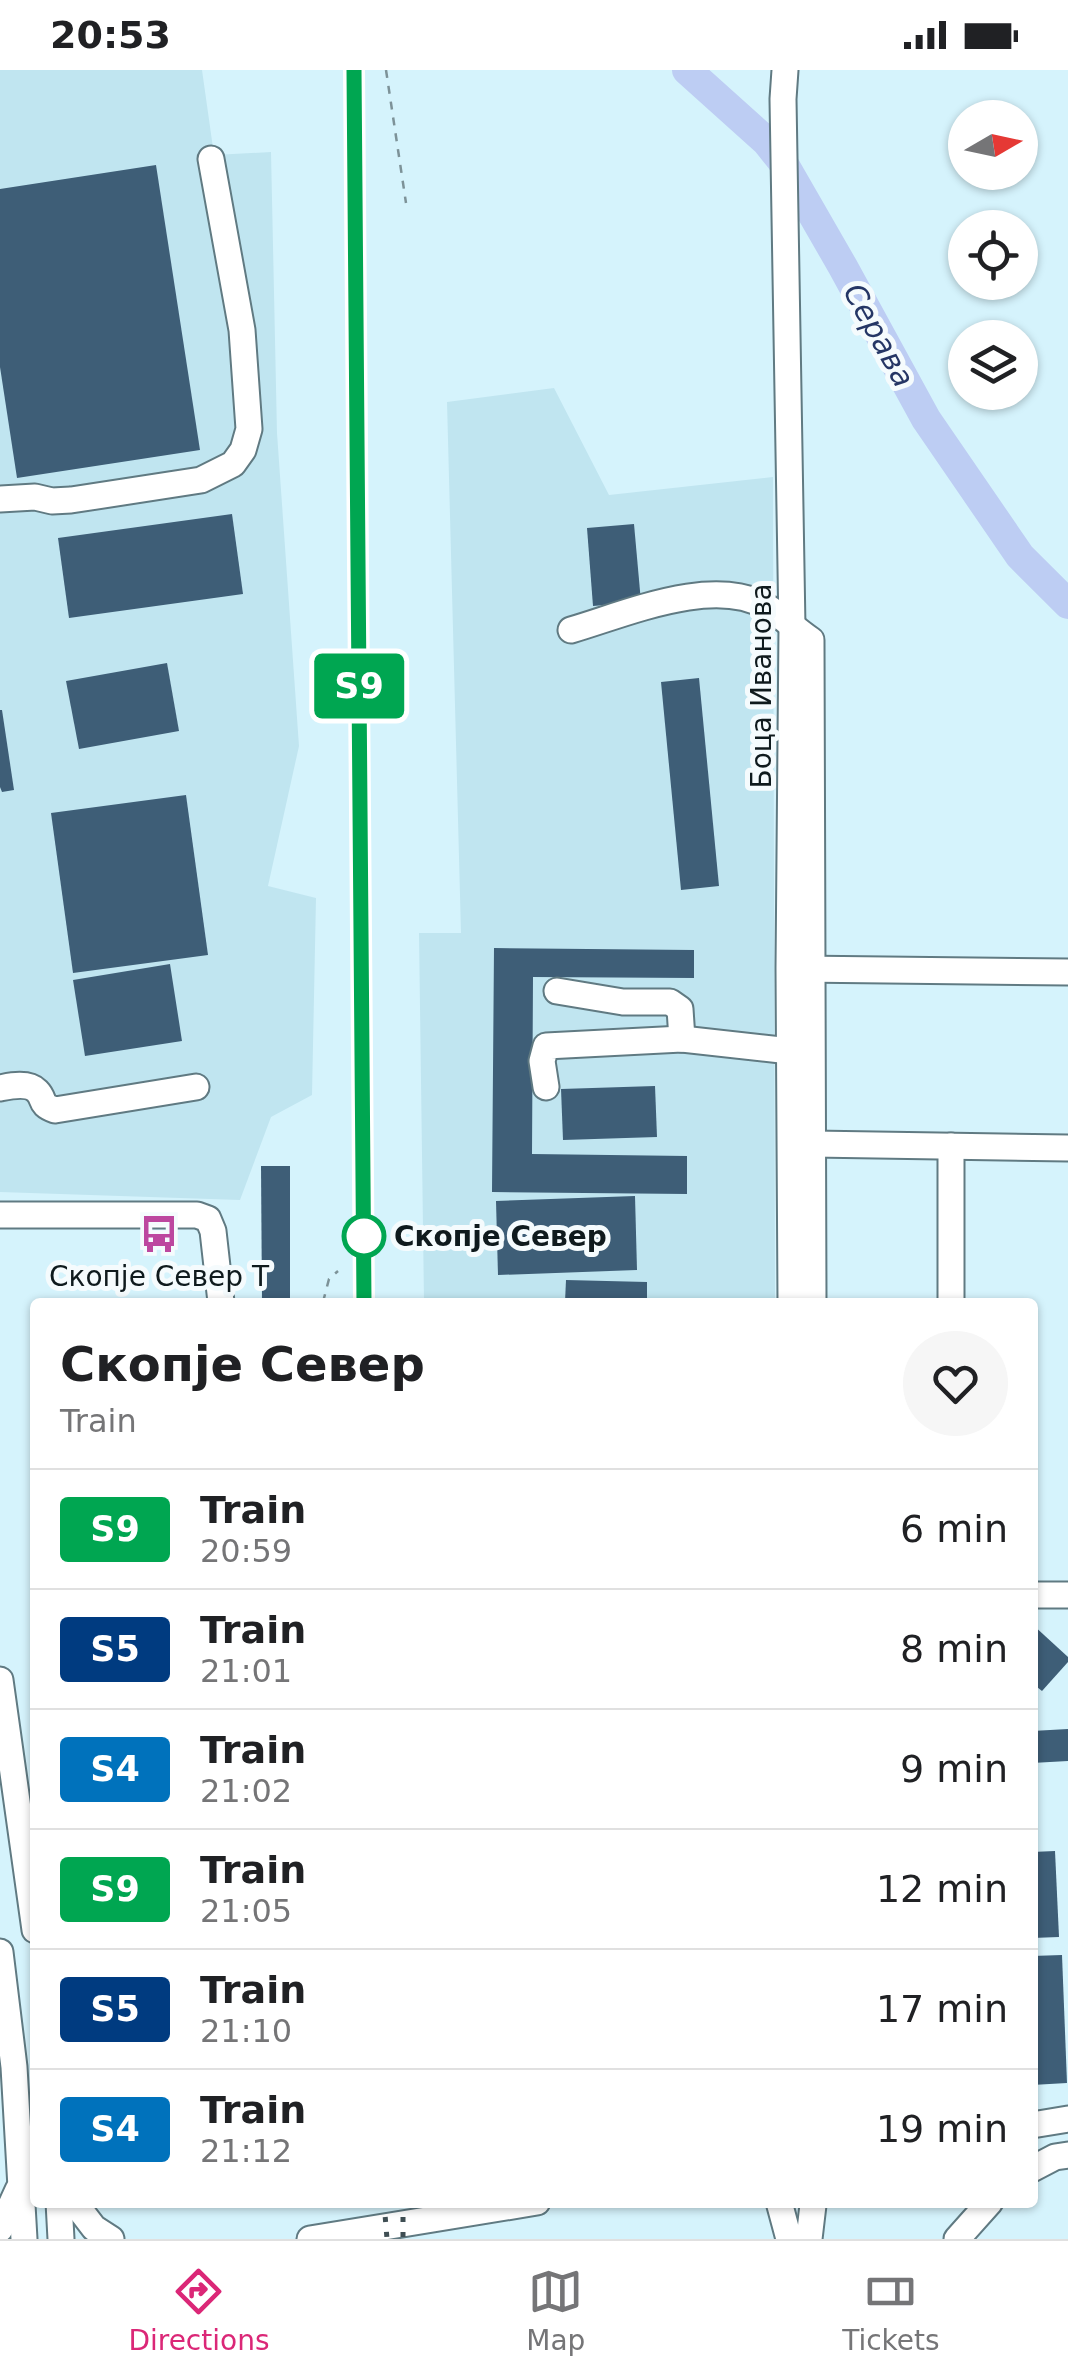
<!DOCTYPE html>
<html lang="en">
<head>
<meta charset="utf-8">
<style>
	body { margin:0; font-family:"DejaVu Sans",sans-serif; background:#f6f6f6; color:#202124; height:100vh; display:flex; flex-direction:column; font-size:38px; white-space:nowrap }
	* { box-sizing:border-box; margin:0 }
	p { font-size:32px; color:#757577 }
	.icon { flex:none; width:55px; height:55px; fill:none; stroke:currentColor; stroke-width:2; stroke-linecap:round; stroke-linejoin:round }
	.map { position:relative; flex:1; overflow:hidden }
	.details { position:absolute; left:30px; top:1228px; width:1008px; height:910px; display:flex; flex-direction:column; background:#fff; border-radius:10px; box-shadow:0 2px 8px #0004 }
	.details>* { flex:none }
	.badge { padding:0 20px; border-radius:8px; font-size:35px; line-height:65px }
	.needle { width:65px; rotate:81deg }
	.controls { position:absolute; left:948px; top:30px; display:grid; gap:20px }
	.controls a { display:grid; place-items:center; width:90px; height:90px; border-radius:50%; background:#fff; box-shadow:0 2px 8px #0004; font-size:50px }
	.map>.badge { position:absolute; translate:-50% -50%; box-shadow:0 0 0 5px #fff }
	.round { display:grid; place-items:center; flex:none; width:105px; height:105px; border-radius:52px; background:#f6f6f6 }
	.head { display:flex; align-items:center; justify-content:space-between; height:170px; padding:0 30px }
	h1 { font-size:48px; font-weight:800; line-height:75px }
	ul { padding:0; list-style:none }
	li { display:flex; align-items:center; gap:30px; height:120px; padding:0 30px; border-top:2px solid #e0e0e0 }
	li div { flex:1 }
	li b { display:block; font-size:38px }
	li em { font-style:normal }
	li .badge { min-width:110px; font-weight:700; text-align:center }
	.status { display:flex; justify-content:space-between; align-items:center; height:70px; padding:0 50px; background:#fff; direction:ltr }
	.status svg { height:28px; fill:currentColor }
	.tab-bar { display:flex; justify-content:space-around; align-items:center; height:140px; border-top:2px solid #e0e0e0; background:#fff; font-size:28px; color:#757577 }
	.tab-bar a { display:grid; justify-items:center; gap:5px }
	.tab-bar .on { color:#db2777 }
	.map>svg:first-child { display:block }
	.built { fill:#c0e5f0 }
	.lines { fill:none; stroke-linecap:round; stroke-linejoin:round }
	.river { stroke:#bdcdf3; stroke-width:30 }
	.building { fill:#3e5e77 }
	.minor-casing { stroke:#607a82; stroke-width:29 }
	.path { stroke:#7d9298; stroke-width:2.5; stroke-dasharray:8 8; stroke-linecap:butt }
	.minor { stroke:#fff; stroke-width:25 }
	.rail { stroke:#3f4e53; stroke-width:5; stroke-dasharray:5 10; stroke-linecap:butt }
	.line-casing { stroke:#fff; stroke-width:22 }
	.line { stroke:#00a651; stroke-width:15 }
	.stop-dot { fill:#fff; stroke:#00a651; stroke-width:5 }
	.labels { text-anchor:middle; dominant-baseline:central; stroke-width:10; stroke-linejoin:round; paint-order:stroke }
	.street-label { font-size:28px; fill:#0f1a1d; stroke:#f5fbfd }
	.stop-label { font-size:28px; font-weight:bold; fill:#0f1a1d; stroke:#f5fbfd; text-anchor:start }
	.poi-label { font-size:28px; fill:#0f1a1d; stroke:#f5fbfd }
	.water-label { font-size:30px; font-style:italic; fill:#253665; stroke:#f5fbfd }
</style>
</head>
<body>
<div class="status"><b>20:53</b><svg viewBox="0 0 49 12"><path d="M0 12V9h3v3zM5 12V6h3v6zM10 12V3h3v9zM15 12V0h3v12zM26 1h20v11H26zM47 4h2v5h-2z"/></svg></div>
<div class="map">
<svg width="1068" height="2169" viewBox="0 0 1068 2169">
	<rect width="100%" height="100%" fill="#d5f3fc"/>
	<!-- built -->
	<g class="built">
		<path d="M0 0H202L214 85 271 82 277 363 299 676 268 816 316 828 312 1025 271 1047 240 1130 0 1122Z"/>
		<path d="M554 318 609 425 773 407 775 1232H424L419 863H461L447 332Z"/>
	</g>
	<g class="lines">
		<!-- river -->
		<path class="river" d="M687 0 766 71 782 91 843 197 926 349 1020 486 1068 534"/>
	</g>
	<!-- building -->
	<g class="building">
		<path d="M156 95 200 380 17 408 0 297V119Z"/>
		<path d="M232 444 243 524 69 548 58 468Z"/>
		<path d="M634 454 641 532 593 536 587 458Z"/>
		<path d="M167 593 179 661 79 679 66 611Z"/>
		<path d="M699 608 719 816 681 820 661 612Z"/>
		<path d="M0 640H2L14 720 2 722 0 717Z"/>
		<path d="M186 725 208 885 73 903 51 743Z"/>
		<path d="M494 878 694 880V908L533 907 532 1084 687 1086V1124L492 1122Z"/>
		<path d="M170 894 182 971 85 986 73 910Z"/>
		<path d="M655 1016 657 1067 563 1070 561 1019Z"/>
		<path d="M261 1096H290V1232H262Z"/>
		<path d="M635 1126 637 1200 498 1205 496 1131Z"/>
		<path d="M566 1210 647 1212V1232H565Z"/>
		<path d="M1032 1554 1068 1587V1592L1042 1621 1032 1613Z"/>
		<path d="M1068 1659V1691L1032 1693V1661Z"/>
		<path d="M1055 1781 1059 1867 1032 1868V1782Z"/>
		<path d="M1062 1885 1067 2013 1032 2015V1886Z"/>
	</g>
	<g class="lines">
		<!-- minor casing -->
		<g class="minor-casing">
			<g id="minor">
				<path d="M785 0 783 29 792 557 789 898 791 1232"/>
				<path d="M0 429 35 427 52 431 71 430 201 410 233 394 243 380 249 359 242 260 211 89"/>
				<path d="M571 560C626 544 714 505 767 537 782 546 796 560 811 570L813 1232"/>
				<path d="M798 899 1068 902"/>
				<path d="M557 921 623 932H670L680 939 682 969"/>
				<path d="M546 1017 542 991 546 976 682 969 790 981"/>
				<path d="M0 1018C10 1016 28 1012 37 1021 46 1030 38 1034 55 1040L196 1017"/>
				<path d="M813 1074 1068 1078"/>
				<path d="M951 1076V1232"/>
				<path d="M0 1145H197L208 1149 213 1161 221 1232"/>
				<path d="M1032 1525H1068"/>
				<path d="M0 1610 35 1860"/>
				<path d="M0 1882 14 1997 24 2169"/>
				<path d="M1032 2055 1068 2049"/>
				<path d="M1032 2099 1055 2087 1068 2085"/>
				<path d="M59 2132 61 2169"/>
				<path d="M74 2132 94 2158 111 2169"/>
				<path d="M779 2132 789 2169"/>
				<path d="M0 2159 18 2120"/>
				<path d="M310 2169 537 2132"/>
				<path d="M809 2169 813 2135"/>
				<path d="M957 2169 990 2132"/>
			</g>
		</g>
		<!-- path -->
		<g class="path">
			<path d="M386 0 406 133"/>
			<path d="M323 1232 329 1209 338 1201"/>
		</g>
		<!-- minor -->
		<use href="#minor" class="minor"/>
		<!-- rail -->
		<g class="rail">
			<path d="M354 0 364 1232"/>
			<path d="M384 2132 387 2169"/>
			<path d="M403 2132V2169"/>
		</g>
	</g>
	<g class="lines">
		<!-- line casing -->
		<g class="line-casing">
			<path id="line" d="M354 0 364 1232"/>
		</g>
		<!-- line -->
		<use href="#line" class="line"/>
	</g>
	<!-- icons -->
	<defs>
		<g id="bus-bare" transform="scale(3)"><path d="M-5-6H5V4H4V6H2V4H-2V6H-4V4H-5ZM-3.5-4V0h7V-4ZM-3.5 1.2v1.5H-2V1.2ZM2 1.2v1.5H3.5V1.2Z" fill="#bd479f" stroke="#f5fbfd" stroke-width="2.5" paint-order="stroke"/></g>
	</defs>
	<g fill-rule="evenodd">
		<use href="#bus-bare" x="159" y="1164"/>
	</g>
	<!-- markers -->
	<circle class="stop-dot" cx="364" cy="1166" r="20"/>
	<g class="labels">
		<!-- street labels -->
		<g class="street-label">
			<text transform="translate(761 616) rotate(-90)">Боца Иванова</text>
		</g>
		<!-- stop labels -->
		<g class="stop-label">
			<text x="394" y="1166">Скопје Север</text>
		</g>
		<!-- poi labels -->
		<g class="poi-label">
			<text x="159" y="1206">Скопје Север Т</text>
		</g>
		<!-- water labels -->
		<g class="water-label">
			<text transform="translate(879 265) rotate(61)">Серава</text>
		</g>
	</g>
</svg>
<div class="controls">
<a><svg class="needle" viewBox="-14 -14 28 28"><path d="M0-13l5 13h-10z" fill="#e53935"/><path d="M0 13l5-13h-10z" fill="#757577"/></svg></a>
<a><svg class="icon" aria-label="locate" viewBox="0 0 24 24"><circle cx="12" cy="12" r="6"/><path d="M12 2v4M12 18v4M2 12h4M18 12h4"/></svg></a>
<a><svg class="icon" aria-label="layers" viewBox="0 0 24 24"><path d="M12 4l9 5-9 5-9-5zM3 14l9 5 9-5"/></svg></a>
</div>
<b class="badge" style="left:359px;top:616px;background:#00a651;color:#fff">S9</b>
<section class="details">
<div class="head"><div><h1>Скопје Север</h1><p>Train</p></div><a class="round"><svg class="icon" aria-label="heart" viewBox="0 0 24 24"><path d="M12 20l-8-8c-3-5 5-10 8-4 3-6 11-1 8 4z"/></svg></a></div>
<ul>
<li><span class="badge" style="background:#00a651;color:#fff">S9</span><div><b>Train</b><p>20:59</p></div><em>6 min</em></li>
<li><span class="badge" style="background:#003b80;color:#fff">S5</span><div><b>Train</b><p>21:01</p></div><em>8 min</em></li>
<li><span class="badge" style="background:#0072bc;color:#fff">S4</span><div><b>Train</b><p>21:02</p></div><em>9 min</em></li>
<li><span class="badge" style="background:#00a651;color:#fff">S9</span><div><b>Train</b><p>21:05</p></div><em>12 min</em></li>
<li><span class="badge" style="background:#003b80;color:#fff">S5</span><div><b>Train</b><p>21:10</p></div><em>17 min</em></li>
<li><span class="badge" style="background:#0072bc;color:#fff">S4</span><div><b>Train</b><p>21:12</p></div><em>19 min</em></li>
</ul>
</section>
</div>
<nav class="tab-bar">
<a class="on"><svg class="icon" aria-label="directions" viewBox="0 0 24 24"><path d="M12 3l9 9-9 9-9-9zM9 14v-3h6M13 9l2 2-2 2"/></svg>Directions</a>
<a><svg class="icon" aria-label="map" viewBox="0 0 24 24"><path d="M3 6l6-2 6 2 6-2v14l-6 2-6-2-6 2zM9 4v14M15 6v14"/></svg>Map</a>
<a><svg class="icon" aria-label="tickets" viewBox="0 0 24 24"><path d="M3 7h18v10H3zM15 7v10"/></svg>Tickets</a>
</nav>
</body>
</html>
